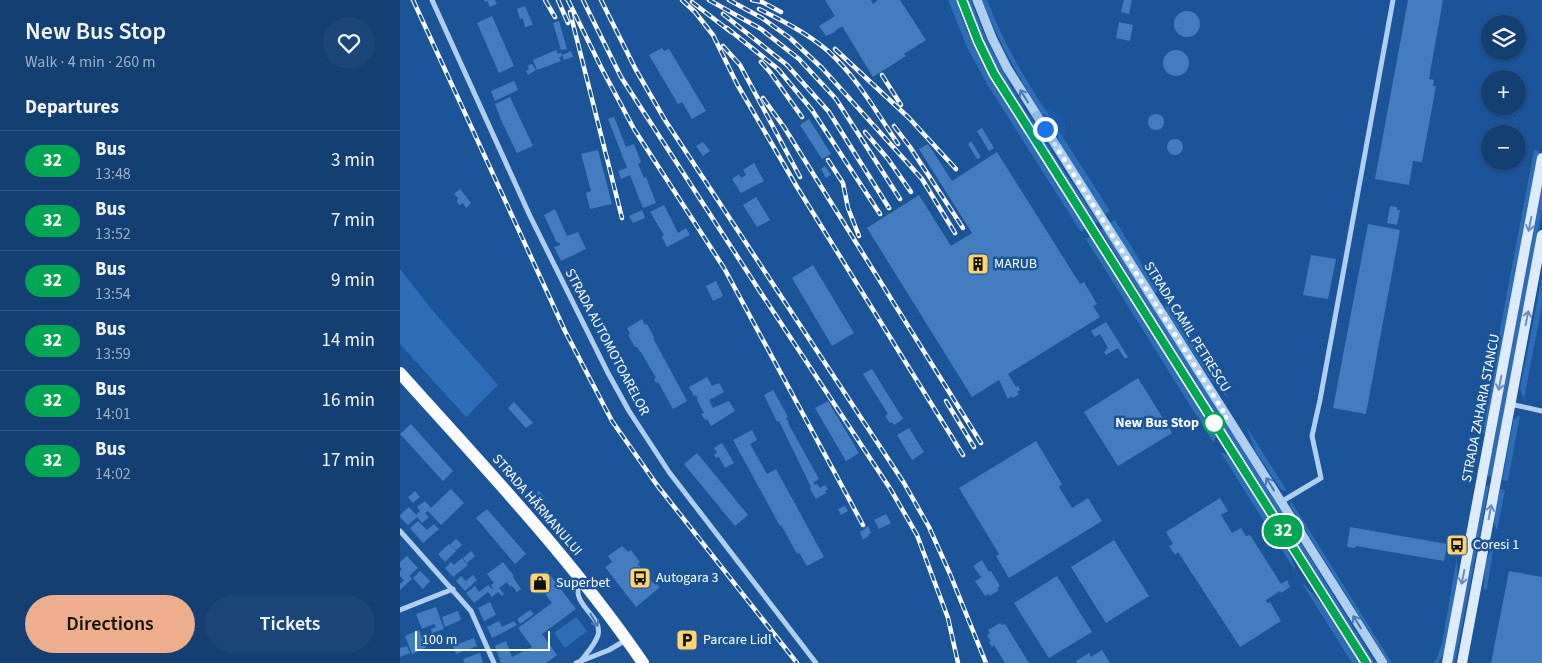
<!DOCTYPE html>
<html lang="en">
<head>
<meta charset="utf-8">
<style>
	body { margin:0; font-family:"Source Sans 3",sans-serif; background:#1d4678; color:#f1f3f6; height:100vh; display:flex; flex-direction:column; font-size:19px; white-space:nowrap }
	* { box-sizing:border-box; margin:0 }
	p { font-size:16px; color:#9dafc4 }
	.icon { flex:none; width:28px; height:28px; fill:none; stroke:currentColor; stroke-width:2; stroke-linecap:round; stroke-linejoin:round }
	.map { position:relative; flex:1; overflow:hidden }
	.side { display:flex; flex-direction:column; background:#143f73; width:400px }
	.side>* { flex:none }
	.badge { padding:0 10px; border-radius:16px; font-size:18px; line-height:32px }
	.tools { position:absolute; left:1081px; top:15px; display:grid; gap:10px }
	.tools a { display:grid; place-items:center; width:45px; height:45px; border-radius:50%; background:#143f73; box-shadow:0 1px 4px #0004,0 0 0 1px #335885; font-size:25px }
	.scale { position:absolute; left:15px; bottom:12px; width:135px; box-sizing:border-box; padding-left:5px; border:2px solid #fff; border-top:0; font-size:14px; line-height:18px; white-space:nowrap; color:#fff; -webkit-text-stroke:4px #1b5499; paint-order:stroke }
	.you { position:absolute; width:25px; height:25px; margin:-12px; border:4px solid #fff; border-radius:50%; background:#1a73e8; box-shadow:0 0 0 8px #1a73e833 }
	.map>.badge { position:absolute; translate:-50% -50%; box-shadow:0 0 0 2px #fff }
	h2 { padding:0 25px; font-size:19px; line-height:45px }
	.round { display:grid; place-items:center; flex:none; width:52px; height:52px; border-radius:26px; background:#1d4678 }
	.summary { display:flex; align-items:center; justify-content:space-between; height:85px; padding:0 25px }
	h1 { font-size:24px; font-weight:600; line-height:38px }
	.action { display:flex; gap:10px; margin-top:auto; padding:10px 25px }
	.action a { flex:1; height:58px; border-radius:30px; background:#eead8d; color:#111; font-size:20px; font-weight:600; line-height:58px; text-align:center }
	.action a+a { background:#1d4678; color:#f1f3f6 }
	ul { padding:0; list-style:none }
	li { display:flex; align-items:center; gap:15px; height:60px; padding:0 25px; border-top:1px solid #335885 }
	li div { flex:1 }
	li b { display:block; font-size:19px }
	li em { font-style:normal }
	li .badge { min-width:55px; font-weight:700; text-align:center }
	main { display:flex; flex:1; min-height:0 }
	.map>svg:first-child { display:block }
	.green { fill:#2e6eb6 }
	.building { fill:#447dbf }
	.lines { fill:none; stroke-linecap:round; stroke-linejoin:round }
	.minor { stroke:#b0cef0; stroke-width:5 }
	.tertiary { stroke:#b0cef0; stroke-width:9 }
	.secondary { stroke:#deebfb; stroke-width:10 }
	.primary { stroke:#f9fbff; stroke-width:12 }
	.rail-casing { stroke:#fff; stroke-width:4.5 }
	.rail { stroke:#1b5499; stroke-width:2.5; stroke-dasharray:8; stroke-linecap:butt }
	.oneway { stroke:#4879b3 }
	.oneway2 { stroke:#6990c0 }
	.line-casing { stroke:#fff; stroke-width:11 }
	.line { stroke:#00a651; stroke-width:8 }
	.walk { stroke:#fff; stroke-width:5; stroke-dasharray:0 9 }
	.stop-dot { fill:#fff; stroke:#00a651; stroke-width:2.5 }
	.labels { text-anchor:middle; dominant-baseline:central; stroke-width:5; stroke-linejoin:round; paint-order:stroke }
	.poi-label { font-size:14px; fill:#fff; stroke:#1b5499; text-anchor:start }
	.street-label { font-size:14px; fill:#fff; stroke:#1b5499 }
	.stop-label { font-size:14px; font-weight:bold; fill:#fff; stroke:#1b5499; text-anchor:end }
</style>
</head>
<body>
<main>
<section class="side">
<div class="summary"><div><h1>New Bus Stop</h1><p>Walk · 4 min · 260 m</p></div><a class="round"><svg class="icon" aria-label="heart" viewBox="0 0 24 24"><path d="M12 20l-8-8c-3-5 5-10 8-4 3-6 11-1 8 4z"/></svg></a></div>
<h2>Departures</h2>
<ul>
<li><span class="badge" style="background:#00a651;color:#fff">32</span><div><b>Bus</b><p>13:48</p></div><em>3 min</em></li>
<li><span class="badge" style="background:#00a651;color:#fff">32</span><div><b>Bus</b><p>13:52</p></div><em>7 min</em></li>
<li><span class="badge" style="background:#00a651;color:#fff">32</span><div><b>Bus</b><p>13:54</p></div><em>9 min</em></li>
<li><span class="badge" style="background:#00a651;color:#fff">32</span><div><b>Bus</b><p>13:59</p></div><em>14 min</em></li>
<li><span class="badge" style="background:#00a651;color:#fff">32</span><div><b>Bus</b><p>14:01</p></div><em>16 min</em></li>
<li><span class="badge" style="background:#00a651;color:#fff">32</span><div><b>Bus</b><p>14:02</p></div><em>17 min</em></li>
</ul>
<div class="action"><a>Directions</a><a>Tickets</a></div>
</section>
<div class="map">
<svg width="1142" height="663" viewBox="0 0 1142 663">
	<rect width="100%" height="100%" fill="#1b5499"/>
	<!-- green -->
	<g class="green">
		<path d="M548 0H556C571 50 600 95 629 139 648 168 668 198 687 228L681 232 587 84 567 47Z"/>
		<path d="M567 0H571C578 19 585 38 595 56 624 114 663 168 698 222L695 224 600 77 578 32Z"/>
		<path d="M582 0H587C603 42 625 80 650 117L641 113C618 76 598 40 582 0Z"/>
		<path d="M659 131 710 211 705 214 661 146 658 137Z"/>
		<path d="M1134 150 1139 151 1087 427 1085 432 1080 436Z"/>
		<path d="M1142 184V210L1092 477 1087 476Z"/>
		<path d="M715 220 759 292 755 293 750 287 710 223Z"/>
		<path d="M704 228 888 522 975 663H970L958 644 701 231Z"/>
		<path d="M692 235 815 431 816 437 813 442 686 239Z"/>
		<path d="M0 269 33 311 98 385 66 417 0 344Z"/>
		<path d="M1142 277V305L1124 399 1120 389Z"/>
		<path d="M767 302 830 400 811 380 767 312 765 305Z"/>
		<path d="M1120 415 1108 481 1102 480 1113 423 1114 419Z"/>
		<path d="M846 426 887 491 881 490 855 450Z"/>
		<path d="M821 453 831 455 882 535 895 568 894 569Z"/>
		<path d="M1085 486H1089L1055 663H1050Z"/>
		<path d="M1100 489 1105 490 1097 530C1090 519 1098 502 1100 489Z"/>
		<path d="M891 501 992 663H989L891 507 890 504Z"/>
		<path d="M1094 546 1087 588 1086 590 1084 589C1084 575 1084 557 1094 546Z"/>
		<path d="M1057 558 1058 581 1045 652 1038 663H1033L1037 658 1042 643Z"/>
		<path d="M904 584 929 612 960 663H952L903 585Z"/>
		<path d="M176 617 187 631 165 648 154 633Z"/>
	</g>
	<!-- building -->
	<g class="building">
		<path d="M84 0H95L97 4 90 7 87 1 85 2Z"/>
		<path d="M425 0H471L473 4 478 0H500L526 40 504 54 506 56 473 77 442 26 435 31V32L426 36 419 26 435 16Z"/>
		<path d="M724 0H732L729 14 721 12Z"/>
		<path d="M1008 0H1043L1029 79 1034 80 1033 86H1036L1022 162 1013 161 1009 185 975 179Z"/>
		<path d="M125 6 133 25 125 27 123 18 120 19 117 9Z"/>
		<circle cx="787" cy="24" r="13"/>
		<path d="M92 16 114 66 99 73 77 23Z"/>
		<path d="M159 21 167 49 161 50 153 23Z"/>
		<path d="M719 22 733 25 730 41 716 38Z"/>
		<path d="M1118 32 1126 34 1124 43 1122 42 1119 55 1110 53V51H1118Z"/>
		<path d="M262 48 264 51 269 49 306 111 292 119 282 102 278 104 249 55Z"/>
		<circle cx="776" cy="63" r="13"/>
		<path d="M156 50 158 54 161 52 162 56 159 57 161 61 137 70 133 60Z"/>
		<path d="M171 51 173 57 164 60 162 55Z"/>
		<path d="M132 64 136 70 128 75 126 71 129 69 127 66Z"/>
		<path d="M114 81 118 90 95 101 91 91Z"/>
		<path d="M110 97 133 146 117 153 102 122 95 104Z"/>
		<circle cx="756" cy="122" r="8"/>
		<path d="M214 117 226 147 234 144 241 162 238 164 244 178 246 177 256 203 243 208 230 175 221 179 218 171 227 168 208 119Z"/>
		<path d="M409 119 431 154 422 159 400 125Z"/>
		<path d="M582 128 594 148 589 151 577 131Z"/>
		<circle cx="775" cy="147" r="8"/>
		<path d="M571 141 581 157 577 159 568 144Z"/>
		<path d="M303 142 310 151 303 156 296 146Z"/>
		<path d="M528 144 552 181 597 152 680 284 684 282 697 304 693 306 700 317 608 374 616 387 618 386 620 390 617 392 619 394 613 398 611 396 608 399 599 380 572 397 467 228 519 195 551 246 572 233 519 149Z"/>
		<path d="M198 150 212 204 190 209 186 193 191 191 181 154Z"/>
		<path d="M354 163 364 181 341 193 332 179 339 174 341 178 346 175 343 170Z"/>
		<path d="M425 166 431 175 426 178 421 169Z"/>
		<path d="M60 189 71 203 66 208 63 203 59 205 57 202 58 198 54 194Z"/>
		<path d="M356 197 370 220 357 227 343 205Z"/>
		<path d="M264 205 278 233 286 228 290 235 267 247 262 237 264 235 250 212Z"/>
		<path d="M990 206 997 207V210H1000L997 225 987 223Z"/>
		<path d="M155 209 167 236 178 232 186 249 161 261 154 247 160 245 159 242 157 243 144 215Z"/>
		<path d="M242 210 245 218 233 223 229 216Z"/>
		<path d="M968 224 1000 230 966 414 933 408Z"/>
		<path d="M911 255 936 259 928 299 903 295Z"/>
		<path d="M413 265 454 333 432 346 392 278Z"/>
		<path d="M316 281 323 296 313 301 306 286Z"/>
		<path d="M242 319 245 325 247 324 254 337 253 338 287 401 273 409 258 382 256 383 254 379 256 378 241 352H240L237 347H235L228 335 230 334 227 328Z"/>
		<path d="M706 322 728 357 725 359 718 348 706 355 704 352 708 348 700 334 695 337 691 331Z"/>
		<path d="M202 334 207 344 203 346 198 336Z"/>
		<path d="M472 369 503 419 494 425 492 422 490 423 485 416 488 414 463 374Z"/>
		<path d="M307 377 312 386 319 383 324 392 309 400 313 408 329 401 335 411 311 426 307 419 305 420 301 414 304 413 297 400 298 399 296 395 294 396 289 387Z"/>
		<path d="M738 378 772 433 718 466 684 412Z"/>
		<path d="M373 390 388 417 386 418 389 423H388L419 479 413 483 415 485 417 484 420 488 425 485 428 489 425 491 426 493 416 499 410 489 411 487 379 421 377 422 364 395Z"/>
		<path d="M428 401 459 453 446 461 415 408Z"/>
		<path d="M114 402 133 423 126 428 108 408Z"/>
		<path d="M11 424 53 471 43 481 0 434Z"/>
		<path d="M509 428 524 452 512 460 497 435Z"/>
		<path d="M352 430 357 440 350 444 367 474 376 469 424 557 407 566 399 553 397 554 381 525 380 526 333 440Z"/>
		<path d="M636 441 662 484 659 487 672 508 688 498 702 521 609 578 596 556 599 554 559 488Z"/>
		<path d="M322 443 334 463 325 468 319 457 316 458 314 455 317 453 314 448Z"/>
		<path d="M297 453 348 515 335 526 284 464Z"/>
		<path d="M51 489 64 503 41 525 28 511 25 513 29 517 22 523 17 517 8 525 0 517V515L9 507 16 515 20 511 17 507 25 501 31 508Z"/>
		<path d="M15 491 20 497 13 503 8 497Z"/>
		<path d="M139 491 145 498 141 502 135 495Z"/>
		<path d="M820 498 828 511 821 515 832 533 841 528 846 536 850 535 881 584 887 580 890 587 881 593 880 591 866 600 867 603 870 602 881 621 840 647 778 552 775 555 769 546 773 544 766 532Z"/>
		<path d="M445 506 448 511 441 515 438 509Z"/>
		<path d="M87 509 126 554 115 564 76 518Z"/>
		<path d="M486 514 491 523 479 529 474 520Z"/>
		<path d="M18 521 27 530 34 524 39 529 23 543 10 528Z"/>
		<path d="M468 526 471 533 468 534 469 536 463 540 460 532 465 529V528Z"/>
		<path d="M950 527 1047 544 1044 561 956 546 955 548 947 547Z"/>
		<path d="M56 539 62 545 56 550 50 545Z"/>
		<path d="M714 540 749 596 706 623 671 567Z"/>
		<path d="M49 544 56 551 45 562 38 554Z"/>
		<path d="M222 546 228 552 231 550 240 562 238 564 253 583 255 582 260 587 236 607 205 567 212 562 208 556Z"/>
		<path d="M71 551 75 556 67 563 63 558Z"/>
		<path d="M7 556 18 568 9 576 12 579 0 590V584L4 580 0 576V571L2 569 0 567V562Z"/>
		<path d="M62 558 68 565 53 577 45 568 51 562 54 565Z"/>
		<path d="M582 560 589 572 591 571 600 586 597 588 599 590 590 596 589 594 585 596 575 581 582 577 580 576 573 566Z"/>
		<path d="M103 562 114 576 113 577 121 589 117 592 112 586 110 587 107 582 99 588 104 594 102 596 98 592 92 597 88 592 74 603 66 593 75 586 79 592 88 585 92 589 93 588 91 585 94 583 87 574Z"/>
		<path d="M20 571 30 581 23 589 13 578Z"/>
		<path d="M147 571 176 609 142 634 157 655 146 663H101L95 646 106 641 112 657 132 647 118 628 152 603 135 580Z"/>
		<path d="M1109 571 1142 577V663H1091Z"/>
		<path d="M73 575 77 580 65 591 56 581 61 576 66 581Z"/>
		<path d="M657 576 692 632 649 658 614 603Z"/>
		<path d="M90 602 96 615 84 621 78 608Z"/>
		<path d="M36 607 44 629 32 633 31 629 36 627 34 624 22 629 16 614Z"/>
		<path d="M130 610 134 614 120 624 117 619Z"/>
		<path d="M58 611 61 620 45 627 42 617Z"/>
		<path d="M99 621 102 627 114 621 117 625 92 638 87 627Z"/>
		<path d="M600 623 602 625 605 624 629 663H605L594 645 592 647 589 642 591 641 587 635 590 633 588 630Z"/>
		<path d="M19 630 26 648 12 654 5 636Z"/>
		<path d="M74 638 77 646 56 654 53 646Z"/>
		<path d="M7 646 10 653 0 657V648Z"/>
		<path d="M702 650 710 663H677L676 661 689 653 691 657Z"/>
		<path d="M80 653 83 663H65L63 659Z"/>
	</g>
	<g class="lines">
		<!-- minor -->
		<g class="minor">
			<path d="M32 0 130 216 208 373 229 411 269 472 416 663"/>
			<path d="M1110 404 1142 411"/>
			<path d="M881 502 921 478 912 436 920 400 993 0"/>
			<path d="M0 531 71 611 94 663"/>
			<path d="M179 582C178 587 177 593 179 597 183 610 202 620 198 635 195 645 186 654 180 662"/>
			<path d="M0 610 53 589"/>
			<path d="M176 663 209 650 226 640"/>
		</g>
		<!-- tertiary -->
		<g class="tertiary">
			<path d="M562 0 578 41 594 74 966 663"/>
			<path d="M577 0 592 38 607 68 983 663"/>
		</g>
		<!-- secondary -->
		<g class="secondary">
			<path d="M1047 663 1142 158"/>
			<path d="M1062 663 1142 235"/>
		</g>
		<!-- primary -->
		<path class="primary" d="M0 373C84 467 172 559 243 663"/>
		<!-- rail casing -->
		<g class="rail-casing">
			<g id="rail">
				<path d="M13 0 165 331 212 421 257 485 397 663"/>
				<path d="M145 0 155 17"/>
				<path d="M158 0 168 23"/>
				<path d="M168 0 202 69 234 129 324 268 463 525"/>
				<path d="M183 0 221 77 361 293 491 490 517 535 548 618 558 663"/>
				<path d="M201 0 236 70 265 120 504 483 529 527 550 574 586 663"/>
				<path d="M282 0 295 12 313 35 337 84 397 187 563 455"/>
				<path d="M309 0 361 29 399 59 436 99 500 199"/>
				<path d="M329 0 362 18 390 38 422 68 522 179 555 233"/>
				<path d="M352 0 362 2 381 12"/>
				<path d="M292 2 331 32"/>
				<path d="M359 9C383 21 407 33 428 51 457 77 476 112 498 144"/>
				<path d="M170 12 222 218"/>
				<path d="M323 14 387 65 429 112 489 208"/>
				<path d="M327 28 378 69 412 110 480 214"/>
				<path d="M323 46 340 65 400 177"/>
				<path d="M435 49 509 118 556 169"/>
				<path d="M361 62 370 72 402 117"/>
				<path d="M482 75 501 105"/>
				<path d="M363 98 384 127 581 443"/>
				<path d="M494 126 510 147 563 228"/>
				<path d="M465 132 488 159 511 192"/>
				<path d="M428 160 443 183 448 208 459 236"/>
				<path d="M546 401 574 447"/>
			</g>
		</g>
		<!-- rail -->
		<use href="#rail" class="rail"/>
	</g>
	<!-- one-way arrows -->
	<defs><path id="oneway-shaft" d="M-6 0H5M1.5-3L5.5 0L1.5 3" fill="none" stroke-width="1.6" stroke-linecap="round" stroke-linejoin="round" transform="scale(1.25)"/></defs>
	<g class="oneway">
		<use href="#oneway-shaft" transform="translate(624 96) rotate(-122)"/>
		<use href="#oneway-shaft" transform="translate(870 484) rotate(-122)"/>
		<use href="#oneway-shaft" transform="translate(194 620) rotate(60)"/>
		<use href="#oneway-shaft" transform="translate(957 622) rotate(-122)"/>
	</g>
	<g class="oneway2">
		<use href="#oneway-shaft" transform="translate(1130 224) rotate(101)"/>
		<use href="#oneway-shaft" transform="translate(1127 318) rotate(-79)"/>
		<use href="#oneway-shaft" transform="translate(1100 383) rotate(101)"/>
		<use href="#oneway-shaft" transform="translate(1090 512) rotate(-79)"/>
		<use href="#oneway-shaft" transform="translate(1063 577) rotate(101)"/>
	</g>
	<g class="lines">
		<!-- line casing -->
		<g class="line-casing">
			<path id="line" d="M562 0 578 41 594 74 966 663"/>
		</g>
		<!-- line -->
		<use href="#line" class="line"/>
		<!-- walk -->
		<path class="walk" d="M645 129 827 417 814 423"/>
	</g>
	<!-- icons -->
	<defs>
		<g id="building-square" transform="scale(1.125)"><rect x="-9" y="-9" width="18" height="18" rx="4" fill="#ffd36f" stroke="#1b5499"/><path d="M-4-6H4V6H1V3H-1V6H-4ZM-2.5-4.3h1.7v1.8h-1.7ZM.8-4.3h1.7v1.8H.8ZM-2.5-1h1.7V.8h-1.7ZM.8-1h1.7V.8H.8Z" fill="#111"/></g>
		<g id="bus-square" transform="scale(1.125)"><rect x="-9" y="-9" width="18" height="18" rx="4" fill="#ffd36f" stroke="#1b5499"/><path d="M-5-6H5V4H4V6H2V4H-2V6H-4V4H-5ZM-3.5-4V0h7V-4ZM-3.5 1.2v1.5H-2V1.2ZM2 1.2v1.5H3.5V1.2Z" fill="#111"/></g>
		<g id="shop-square" transform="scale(1.125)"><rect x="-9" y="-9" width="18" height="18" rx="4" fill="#ffd36f" stroke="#1b5499"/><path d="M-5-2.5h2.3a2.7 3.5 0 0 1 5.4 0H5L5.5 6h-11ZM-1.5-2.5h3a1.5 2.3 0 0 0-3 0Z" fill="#111"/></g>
		<g id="parking-square" transform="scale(1.125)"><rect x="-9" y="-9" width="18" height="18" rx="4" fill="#ffd36f" stroke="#1b5499"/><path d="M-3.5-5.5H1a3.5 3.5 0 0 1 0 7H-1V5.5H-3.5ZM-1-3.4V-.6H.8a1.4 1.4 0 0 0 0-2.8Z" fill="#111"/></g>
	</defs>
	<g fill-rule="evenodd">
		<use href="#building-square" x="578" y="264"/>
		<use href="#bus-square" x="1057" y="545"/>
		<use href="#bus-square" x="240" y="578"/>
		<use href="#shop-square" x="140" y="583"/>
		<use href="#parking-square" x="287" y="640"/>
	</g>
	<!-- markers -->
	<circle class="stop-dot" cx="814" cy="423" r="10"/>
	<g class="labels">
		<!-- poi labels -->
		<g class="poi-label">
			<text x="594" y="264">MARUB</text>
			<text x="1073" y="545">Coresi 1</text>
			<text x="256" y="578">Autogara 3</text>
			<text x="156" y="583">Superbet</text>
			<text x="303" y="640">Parcare Lidl</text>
		</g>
		<!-- street labels -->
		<g class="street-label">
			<text transform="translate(787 327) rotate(58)">STRADA CAMIL PETRESCU</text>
			<text transform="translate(207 342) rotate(62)">STRADA AUTOMOTOARELOR</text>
			<text transform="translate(1081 408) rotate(-79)">STRADA ZAHARIA STANCU</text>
			<text transform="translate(137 505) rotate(49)">STRADA HĂRMANULUI</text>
		</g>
		<!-- stop labels -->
		<g class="stop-label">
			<text x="799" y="423">New Bus Stop</text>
		</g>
	</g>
</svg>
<div class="tools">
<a><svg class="icon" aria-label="layers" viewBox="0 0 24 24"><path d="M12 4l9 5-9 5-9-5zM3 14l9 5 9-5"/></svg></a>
<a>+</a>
<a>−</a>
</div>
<div class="scale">100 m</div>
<div class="you" style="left:645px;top:129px"></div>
<b class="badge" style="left:883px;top:531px;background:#00a651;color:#fff">32</b>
</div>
</main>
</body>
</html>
